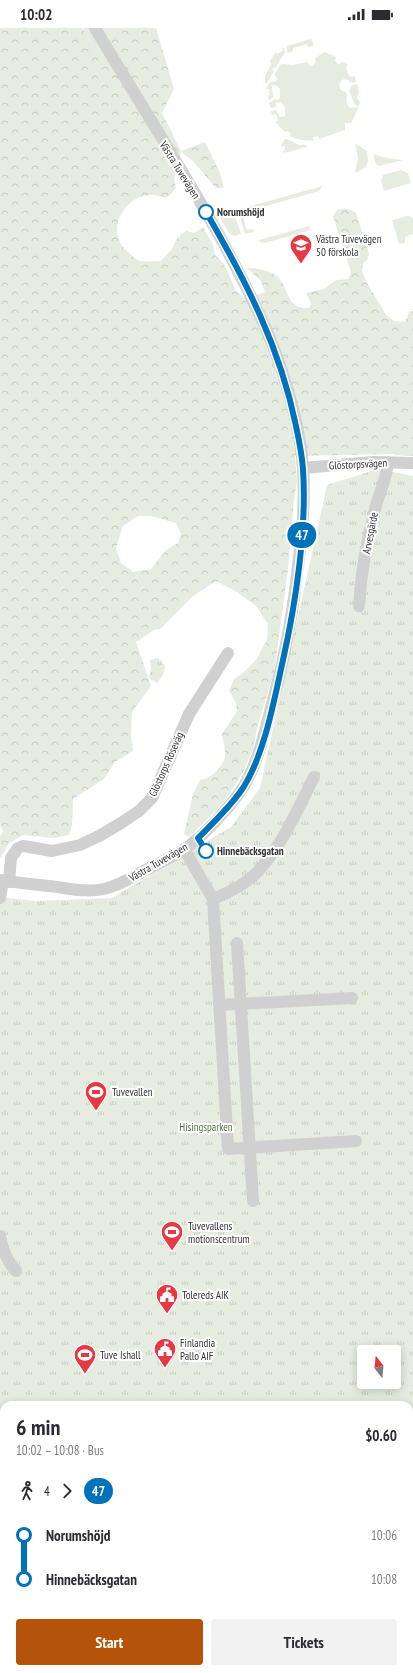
<!DOCTYPE html>
<html lang="en">
<head>
<meta charset="utf-8">
<style>
	body { margin:0; font-family:"PT Sans Narrow",sans-serif; background:#f2f2f3; color:#2b2b33; height:100vh; display:flex; flex-direction:column; font-size:15px; white-space:nowrap }
	* { box-sizing:border-box; margin:0 }
	p { font-size:13px; color:#7c7c81 }
	.icon { flex:none; width:22px; height:22px; fill:none; stroke:currentColor; stroke-width:2; stroke-linecap:round; stroke-linejoin:round }
	.map { position:relative; flex:1; overflow:hidden }
	.sheet { position:absolute; left:0px; top:1373px; width:413px; height:272px; display:flex; flex-direction:column; background:#fff; border-radius:12px 12px 0 0; box-shadow:0 2px 10px #0003 }
	.sheet>* { flex:none }
	.badge { padding:0 8px; border-radius:13px; font-size:14px; line-height:26px }
	.needle { width:26px; rotate:344deg }
	.fabs { position:absolute; left:357px; top:1317px; display:grid; gap:8px }
	.fabs a { display:grid; place-items:center; width:44px; height:44px; border-radius:4px; background:#fff; box-shadow:0 2px 10px #0003; font-size:20px }
	.map>.badge { position:absolute; translate:-50% -50%; box-shadow:0 0 0 2px #fff }
	.legs { display:flex; align-items:center; gap:6px; height:44px; padding:0 16px; font-size:13px }
	.legs p { margin-inline-start:auto }
	.overview { display:flex; align-items:center; justify-content:space-between; height:68px; padding:0 16px }
	h1 { font-size:22px; font-weight:600; line-height:30px }
	.button { display:flex; gap:8px; margin-top:auto; padding:8px 16px }
	.button a { flex:1; height:46px; border-radius:4px; background:#b45309; color:#fff; font-size:16px; font-weight:600; line-height:46px; text-align:center }
	.button a+a { background:#f2f2f3; color:#2b2b33 }
	ul { padding:0 16px; list-style:none }
	li { display:flex; align-items:center; gap:14px; height:44px; font-size:15px }
	li i { display:grid; place-items:center; width:6px; height:100%; margin:0 5px; background:currentColor }
	li i::after { content:''; width:10px; height:10px; margin:-5px; border:3px solid; border-radius:50%; background:#fff }
	li p { margin-inline-start:auto }
	li:first-child i { background:linear-gradient(#0000 50%,currentColor 0) }
	li:last-child i { background:linear-gradient(currentColor 50%,#0000 0) }
	.status { display:flex; justify-content:space-between; align-items:center; height:28px; padding:0 20px; background:#fff; direction:ltr }
	.status svg { height:11px; fill:currentColor }
	.map>svg:first-child { display:block }
	.grass { fill:#e6ecdf }
	.forest { fill:url(#forest-crowns); fill-rule:evenodd }
	.park { fill:url(#park-tufts); fill-rule:evenodd }
	.lines { fill:none; stroke-linecap:round; stroke-linejoin:round }
	.stream { stroke:#cfe2ee; stroke-width:2.5 }
	.minor { stroke:#d0d0d0; stroke-width:12 }
	.line-1-casing { stroke:#fff; stroke-width:9 }
	.line-1 { stroke:#0072bc; stroke-width:6 }
	.stop-1-dot { fill:#fff; stroke:#0072bc; stroke-width:2 }
	.labels { text-anchor:middle; dominant-baseline:central; stroke-width:4; stroke-linejoin:round; paint-order:stroke }
	.street-label { font-size:11px; fill:#333; stroke:#fff }
	.stop-label { font-size:11px; font-weight:bold; fill:#333; stroke:#fff; text-anchor:start }
	.poi-label { font-size:11px; fill:#333; stroke:#fff; text-anchor:start }
	.park-label { font-size:11px; fill:#56703f; stroke:#fff }
</style>
</head>
<body>
<div class="status"><b>10:02</b><svg viewBox="0 0 49 12"><path d="M0 12V9h3v3zM5 12V6h3v6zM10 12V3h3v9zM15 12V0h3v12zM26 1h20v11H26zM47 4h2v5h-2z"/></svg></div>
<div class="map">
<svg width="413" height="1645" viewBox="0 0 413 1645">
	<defs>
		<pattern id="forest-crowns" width="20" height="18" patternUnits="userSpaceOnUse"><rect width="20" height="18" fill="#e6ecdf"/><path d="M2 6a3 3 0 1 1 6 0M12 15a3 3 0 1 1 6 0" fill="none" stroke="#c6cbc0"/></pattern>
		<pattern id="park-tufts" width="24" height="20" patternUnits="userSpaceOnUse"><rect width="24" height="20" fill="#e6ecdf"/><path d="M3 7l-1-3M5 7V3M7 7l1-3M15 17l-1-3M17 17v-4M19 17l1-3" fill="none" stroke="#c6cbc0"/></pattern>
	</defs>
	<rect width="100%" height="100%" fill="#fff"/>
	<!-- grass -->
	<g class="grass">
		<path d="M82 0H116L115 5 95 22Z"/>
		<path d="M311 11 314 17 308 19 307 16 293 20V23L287 25V18Z"/>
		<path d="M282 20H284L285 24 276 39H274L272 42 274 43 267 55H265V48L271 36 270 33 276 24 278 26 283 22Z"/>
		<path d="M325 24 336 29 335 33 338 36 343 34 348 37 346 39 348 46 350 49 355 48 356 54 352 55 348 52 344 51C339 53 338 58 341 62L346 64C348 70 344 75 350 80L359 79 351 95H345V102L319 111 318 108 313 109V112C305 113 296 112 290 108L291 105 287 103 285 104 275 94 278 93 276 86 272 87 271 83 276 82 280 89 285 88C286 82 285 79 281 74L276 75V79L271 80 269 75 275 71 277 72 280 70V61L276 57 272 58 273 69 269 73 268 68 270 67 269 61H266L270 54H274L277 52 275 46 281 36 293 37 307 34 310 38H312L316 34 315 30Z"/>
		<path d="M357 56 359 64 357 70 360 74 359 78 355 77 349 63 352 57Z"/>
		<path d="M287 111 299 117H307V119L284 125 283 123 285 122V118H281L284 112Z"/>
		<path d="M355 115 367 123 368 133 366 139 356 145 355 144 358 130Z"/>
		<path d="M373 126 386 130 403 132 379 138 376 136Z"/>
		<path d="M401 142 408 145 411 155 384 163 381 153 383 147Z"/>
		<path d="M323 158 319 163 242 185 247 202 253 201 254 204 245 206 239 186 240 181Z"/>
		<path d="M233 183 241 206 234 208 229 205 219 188Z"/>
		<path d="M408 188 413 190V206L405 209V215L399 216 392 192Z"/>
		<path d="M309 198 311 202 264 215 260 214 259 212Z"/>
	</g>
	<!-- forest -->
	<path class="forest" d="M0 0H82L95 22 115 5 116 0H156L174 61 162 85 181 123 205 114 220 145 224 160H216L192 132 181 124 174 152 176 159 171 166 165 170C131 155 99 201 129 225 132 227 136 232 139 233 145 234 154 233 161 233L171 222 178 209 186 203 194 205 203 199 213 217 215 227 224 236 236 263 246 271 265 264 261 253 247 240C255 240 268 242 275 247 290 256 284 282 309 280L311 275 306 265 324 261 336 252 348 251 351 244 333 188 337 182C345 180 349 180 356 185L369 226 367 232 363 235 362 243 367 255 386 287 394 293 405 294 409 284 413 283V428H404L394 426 295 428 297 453 294 471 288 541 274 645 258 696 253 721 243 744 223 776 189 809 184 806 193 766 200 752C210 751 223 739 225 729 226 721 223 714 222 706L237 683 236 675 229 663 234 651 243 645 256 632 267 612 268 596 256 578 237 564 216 553 193 568 160 601 154 602 136 614 151 658 132 684 131 707 133 723 115 734 104 751 73 771 72 797 69 807 53 810 23 807 9 815 0 831V809L3 803 0 797ZM138 488H151L176 495 181 506 178 515 166 522 151 541 133 544 121 535 116 520 123 498Z"/>
	<!-- park -->
	<g class="park">
		<path d="M378 441 413 448V1645H0V869L35 873 112 870 231 799 260 760 327 457ZM364 1324H394V1354H364ZM4 1377H409V1641H4Z"/>
		<path d="M158 630 165 638 163 647 157 655 149 650 151 641 150 632Z"/>
	</g>
	<g class="lines">
		<!-- stream -->
		<path class="stream" d="M0 1445H4"/>
		<!-- minor -->
		<g class="minor">
			<path d="M303 440 373 434 413 435"/>
			<path d="M359 578C361 545 367 510 376 478 380 463 387 450 388 434"/>
			<path d="M184 821 213 871C226 866 242 858 253 848 280 823 297 782 314 749"/>
			<path d="M0 852C16 855 33 856 49 858 68 860 85 865 104 861 118 858 131 850 144 843 157 836 171 830 183 822 203 809 231 778 244 758 258 734 264 707 271 680 285 630 294 580 299 529 303 499 305 470 303 440 301 408 292 374 282 343 268 299 246 259 225 218 185 144 138 73 95 0"/>
			<path d="M9 854 11 830 18 820 23 818 29 819 52 823 80 817 101 807 121 795 139 783 152 770 189 686 228 625"/>
			<path d="M0 870 3 853"/>
			<path d="M213 871 228 1121 356 1113"/>
			<path d="M237 915 253 1173"/>
			<path d="M220 977 352 970"/>
			<path d="M0 1208C3 1222 6 1232 16 1243"/>
			<path d="M409 1533H413"/>
		</g>
	</g>
	<g class="lines">
		<!-- line-1 casing -->
		<g class="line-1-casing">
			<path id="line-1" d="M206 184C246 253 280 319 296 398 299 412 302 426 303 441 307 500 296 574 283 632 274 672 265 725 243 760 231 778 214 794 198 810L206 823"/>
		</g>
		<!-- line-1 -->
		<use href="#line-1" class="line-1"/>
	</g>
	<!-- icons -->
	<defs>
		<g id="school-pin" transform="scale(1.15)"><path d="M0 17L-7.5 6A9.5 9.5 0 1 1 7.5 6Z" fill="#e63946" stroke="#fff"/><path d="M0-5L7-2L0 1L-7-2ZM-4 1L0 2.5L4 1V4Q0 6-4 4Z" fill="#fff"/></g>
		<g id="stadium-pin" transform="scale(1.15)"><path d="M0 17L-7.5 6A9.5 9.5 0 1 1 7.5 6Z" fill="#e63946" stroke="#fff"/><path d="M0-5a6.5 5 0 1 0 0 10a6.5 5 0 1 0 0-10ZM-3.5-1.8h7v3.6h-7Z" fill="#fff"/></g>
		<g id="civic-pin" transform="scale(1.15)"><path d="M0 17L-7.5 6A9.5 9.5 0 1 1 7.5 6Z" fill="#e63946" stroke="#fff"/><path d="M-.6-6.5H3V-4.5H.6V-3L4-1V1h2V6H-6V1h2V-1L-.6-3ZM-1.2 2.5V6h2.4V2.5Z" fill="#fff"/></g>
	</defs>
	<g fill-rule="evenodd">
		<use href="#school-pin" x="301" y="217"/>
		<use href="#stadium-pin" x="96" y="1064"/>
		<use href="#stadium-pin" x="172" y="1204"/>
		<use href="#civic-pin" x="167" y="1267"/>
		<use href="#civic-pin" x="165" y="1321"/>
		<use href="#stadium-pin" x="85" y="1327"/>
	</g>
	<!-- markers -->
	<g class="stop-1-dot">
		<circle cx="206" cy="184" r="7"/>
		<circle cx="206" cy="823" r="7"/>
	</g>
	<g class="labels">
		<!-- street labels -->
		<g class="street-label">
			<text transform="translate(180 142) rotate(58)">Västra Tuvevägen</text>
			<text transform="translate(358 436) rotate(-3)">Glöstorpsvägen</text>
			<text transform="translate(370 505) rotate(-79)">Arvesgärde</text>
			<text transform="translate(166 736) rotate(-66)">Glöstorps Röseväg</text>
			<text transform="translate(158 834) rotate(-30)">Västra Tuvevägen</text>
		</g>
		<!-- stop labels -->
		<g class="stop-label">
			<text x="217" y="184">Norumshöjd</text>
			<text x="217" y="823">Hinnebäcksgatan</text>
		</g>
		<!-- poi labels -->
		<g class="poi-label">
			<text x="316" y="211">Västra Tuvevägen<tspan x="316" dy="13">50 förskola</tspan></text>
			<text x="112" y="1064">Tuvevallen</text>
			<text x="188" y="1198">Tuvevallens<tspan x="188" dy="13">motionscentrum</tspan></text>
			<text x="182" y="1267">Tolereds AIK</text>
			<text x="180" y="1315">Finlandia<tspan x="180" dy="13">Pallo AIF</tspan></text>
			<text x="100" y="1327">Tuve Ishall</text>
		</g>
		<!-- park labels -->
		<g class="park-label">
			<text x="206" y="1099">Hisingsparken</text>
		</g>
	</g>
</svg>
<div class="fabs">
<a><svg class="needle" viewBox="-14 -14 28 28"><path d="M0-13l5 13h-10z" fill="#e53935"/><path d="M0 13l5-13h-10z" fill="#7c7c81"/></svg></a>
</div>
<b class="badge" style="left:302px;top:507px;background:#0072bc;color:#fff">47</b>
<section class="sheet">
<div class="overview"><div><h1>6 min</h1><p>10:02 – 10:08 · Bus</p></div><b>$0.60</b></div>
<div class="legs"><svg class="icon" aria-label="walk" viewBox="0 0 24 24"><circle cx="13" cy="4" r="2"/><path d="M13 8l-2 6 4 7M11 14l-3 7M7 12l3-4h3l4 4"/></svg>4<svg class="icon" aria-label="forward" viewBox="0 0 24 24"><path d="M9 5l7 7-7 7"/></svg><b class="badge" style="background:#0072bc;color:#fff">47</b></div>
<ul>
<li><i style="color:#0072bc"></i><b>Norumshöjd</b><p>10:06</p></li>
<li><i style="color:#0072bc"></i><b>Hinnebäcksgatan</b><p>10:08</p></li>
</ul>
<div class="button"><a>Start</a><a>Tickets</a></div>
</section>
</div>
</body>
</html>
